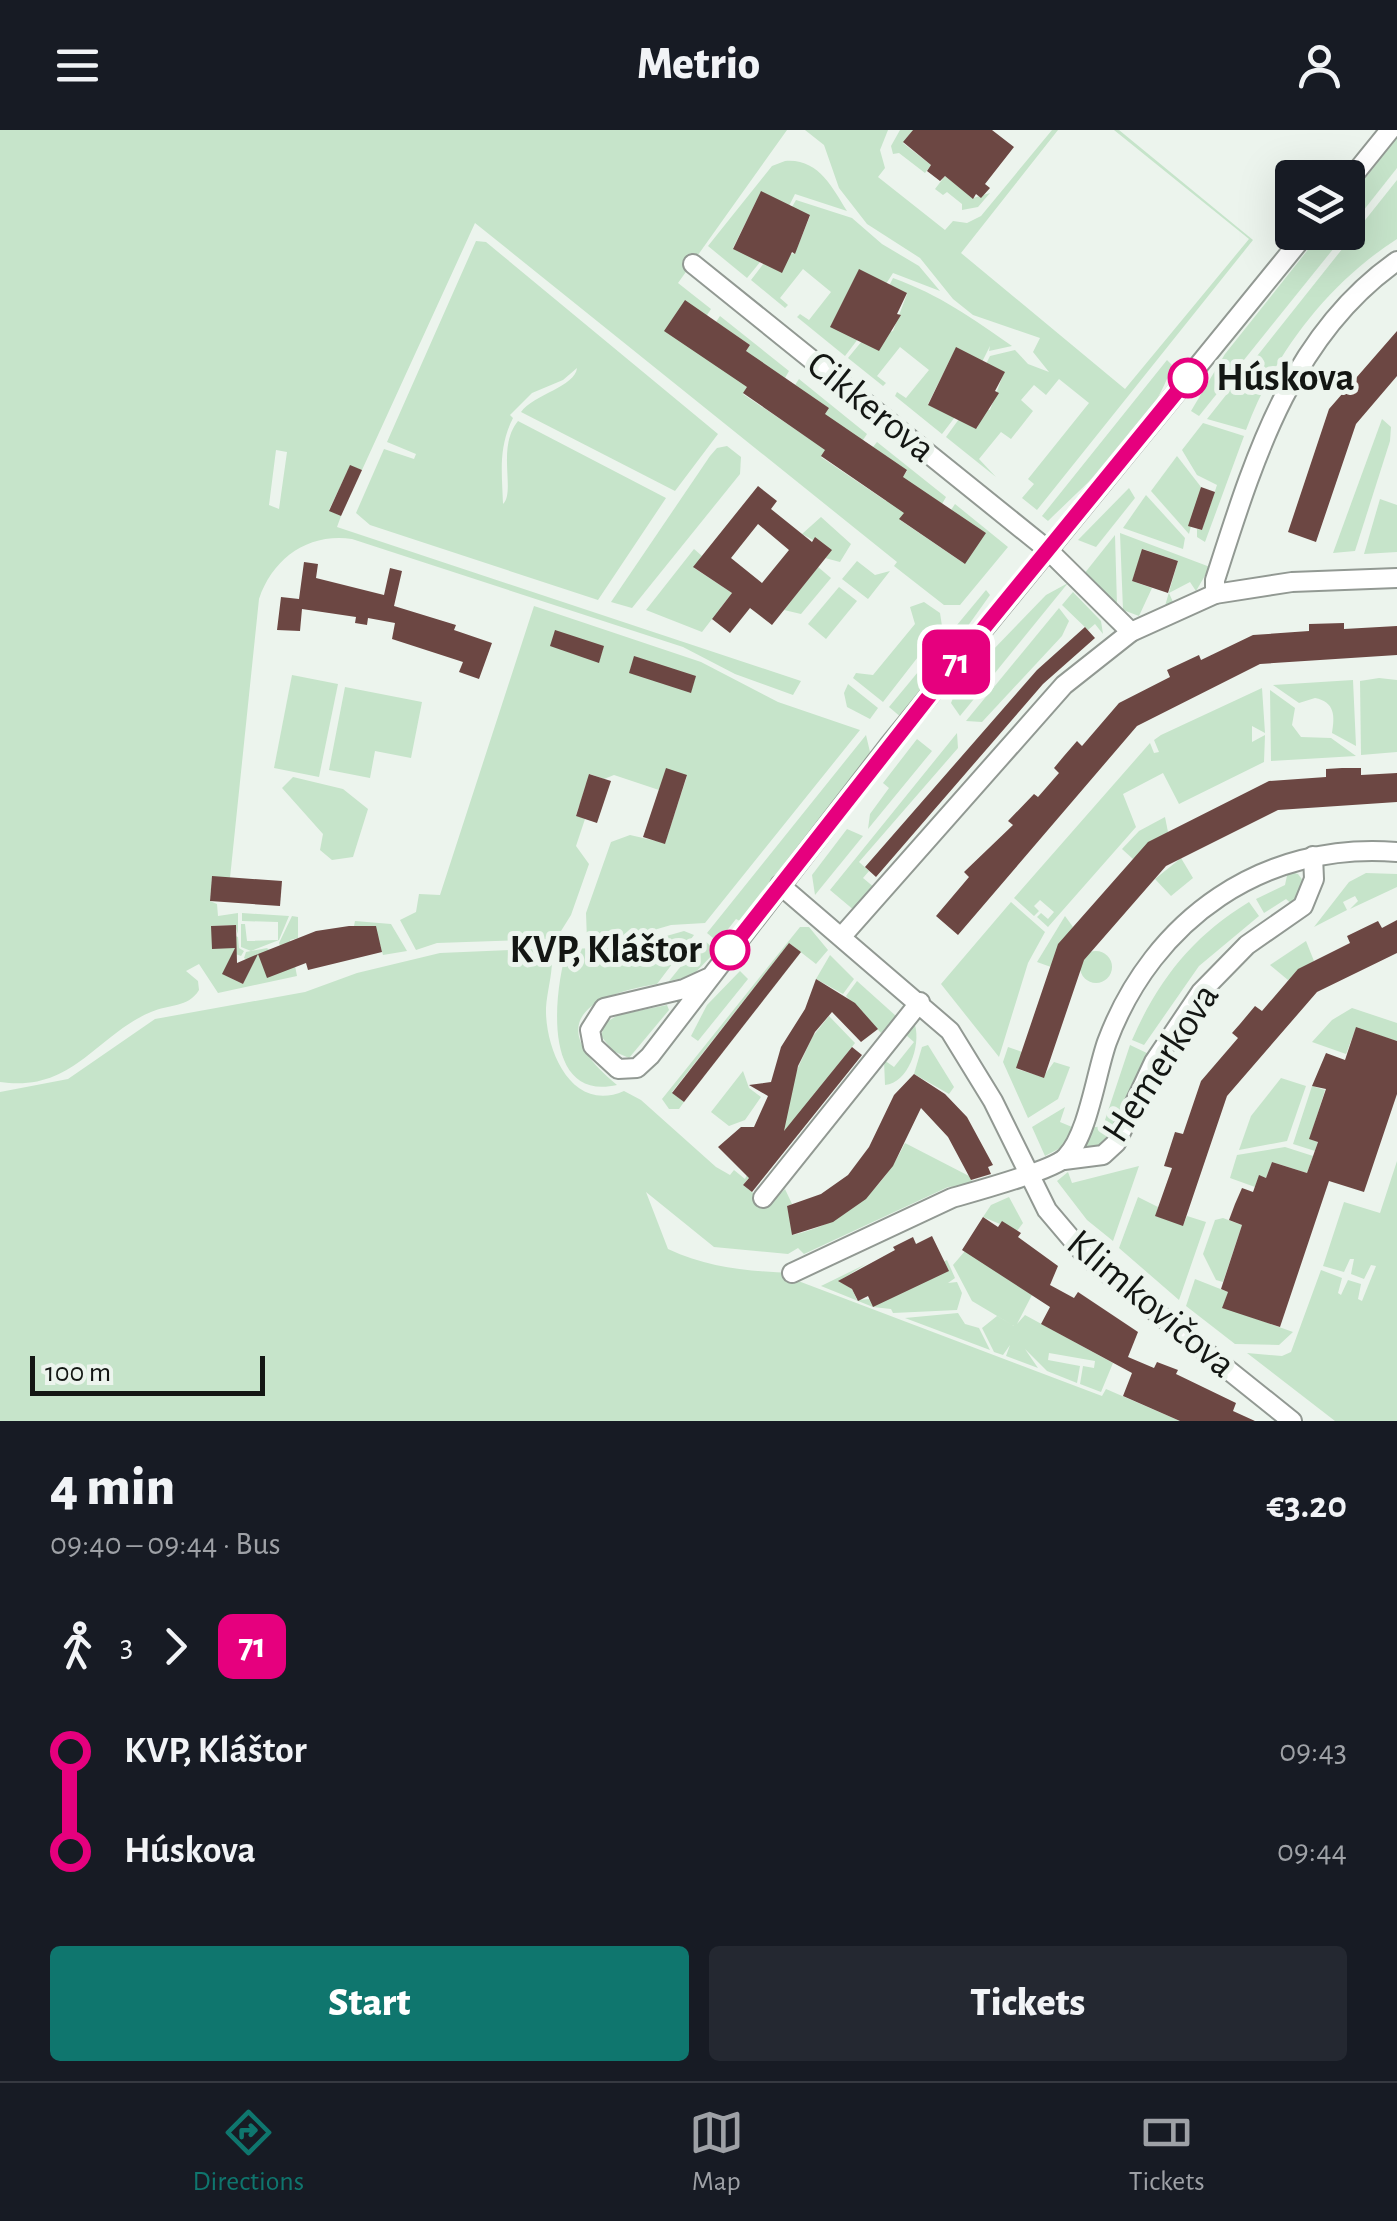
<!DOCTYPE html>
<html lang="en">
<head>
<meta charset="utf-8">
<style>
	body { margin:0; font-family:"Alegreya Sans",sans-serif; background:#242831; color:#f1f3f6; height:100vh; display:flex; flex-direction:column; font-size:38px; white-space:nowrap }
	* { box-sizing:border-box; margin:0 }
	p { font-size:32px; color:#9ea1a6 }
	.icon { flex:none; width:55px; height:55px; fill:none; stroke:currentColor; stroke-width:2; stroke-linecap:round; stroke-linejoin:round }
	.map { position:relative; height:1291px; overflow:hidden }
	.drawer { display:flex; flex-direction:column; background:#171b24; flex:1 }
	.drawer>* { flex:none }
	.badge { padding:0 20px; border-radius:15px; font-size:35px; line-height:65px }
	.tools { position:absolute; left:1275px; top:30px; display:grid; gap:20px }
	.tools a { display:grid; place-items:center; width:90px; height:90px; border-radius:10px; background:#171b24; box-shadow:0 10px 40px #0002; font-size:50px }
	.scale { position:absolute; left:30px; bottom:25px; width:235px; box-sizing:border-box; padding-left:10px; border:5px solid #131613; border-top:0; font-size:28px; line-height:35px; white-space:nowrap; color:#131613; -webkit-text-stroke:8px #ecf4ed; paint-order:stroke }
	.map>.badge { position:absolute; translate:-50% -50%; box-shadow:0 0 0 5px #fff }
	.legs { display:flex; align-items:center; gap:15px; height:110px; padding:0 50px; font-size:32px }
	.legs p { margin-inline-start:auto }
	.summary { display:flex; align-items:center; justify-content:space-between; height:170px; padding:0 50px }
	h1 { font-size:55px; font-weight:800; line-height:75px }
	.primary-button { display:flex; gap:20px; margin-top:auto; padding:20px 50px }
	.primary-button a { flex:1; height:115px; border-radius:10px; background:#0f766e; color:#fff; font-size:40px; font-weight:800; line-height:115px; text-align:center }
	.primary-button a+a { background:#242831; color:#f1f3f6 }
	ul { padding:0 50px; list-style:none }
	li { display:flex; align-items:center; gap:35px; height:100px; font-size:38px }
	li i { display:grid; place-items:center; width:15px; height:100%; margin:0 12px; background:currentColor }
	li i::after { content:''; width:25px; height:25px; margin:-12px; border:8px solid; border-radius:50%; background:#171b24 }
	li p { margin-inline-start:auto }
	li:first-child i { background:linear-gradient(#0000 50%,currentColor 0) }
	li:last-child i { background:linear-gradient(currentColor 50%,#0000 0) }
	header { display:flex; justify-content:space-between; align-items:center; height:130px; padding:0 50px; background:#171b24; font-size:45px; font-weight:800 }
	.tab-bar { display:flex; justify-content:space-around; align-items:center; height:140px; border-top:2px solid #363941; background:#171b24; font-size:28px; color:#9ea1a6 }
	.tab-bar a { display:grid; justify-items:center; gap:5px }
	.tab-bar .on { color:#0f766e }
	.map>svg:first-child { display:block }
	.green { fill:#c6e4ca; fill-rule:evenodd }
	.building { fill:#6c4743; fill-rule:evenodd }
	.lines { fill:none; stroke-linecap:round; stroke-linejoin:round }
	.street-casing { stroke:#929993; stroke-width:22 }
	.street { stroke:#fff; stroke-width:18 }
	.line-1-casing { stroke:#fff; stroke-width:22 }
	.line-1 { stroke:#e6007e; stroke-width:15 }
	.stop-1-dot { fill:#fff; stroke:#e6007e; stroke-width:5 }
	.labels { text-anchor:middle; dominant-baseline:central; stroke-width:10; stroke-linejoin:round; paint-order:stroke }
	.stop-label { font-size:40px; font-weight:bold; fill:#131613; stroke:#ecf4ed; text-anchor:start }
	.street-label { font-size:40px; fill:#131613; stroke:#ecf4ed }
</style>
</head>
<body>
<header><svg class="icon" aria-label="menu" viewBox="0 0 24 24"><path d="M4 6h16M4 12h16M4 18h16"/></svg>Metrio<svg class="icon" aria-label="person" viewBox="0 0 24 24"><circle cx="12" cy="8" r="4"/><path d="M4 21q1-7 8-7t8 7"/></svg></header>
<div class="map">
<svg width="1397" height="1291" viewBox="0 0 1397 1291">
	<rect width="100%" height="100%" fill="#ecf4ed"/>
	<!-- green -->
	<g class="green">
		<path d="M0 0H787L678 153 711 179 707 185 730 245 750 215 716 192 720 186 789 241 785 248 763 233 743 264 808 308 829 278 795 255 799 249 867 304 863 310 821 327 886 371 907 341 873 317 877 312 946 367 942 374 920 359 900 390 965 434 951 380 955 374 1008 417 960 475H944L894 436 897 432 475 93 362 340 350 336 329 380 341 386 337 397 801 551 793 565 735 544 683 517 352 409C308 403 273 428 259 469L230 748 212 747 210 771 217 774 218 786 238 783V804L235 795 211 796 238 807 239 818 244 821 241 826 233 823 223 844 243 854 253 833 244 828 246 822 267 818 289 838 279 813 292 786 298 787V808L290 810 297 846 218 863 199 834 186 841 198 851 199 860C188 878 169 874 151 882 96 905 73 963 0 952ZM276 320 287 322 279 379 269 375Z"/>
		<path d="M805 0H888L880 20 885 38 878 47 945 100 953 91 967 93 981 86 1052 0H1058L961 123 1125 259 1249 109 1114 0H1119L1253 110 1037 380 1022 368 1034 354 1028 349 1089 273 1059 249 1046 265 1034 255 1021 270 1033 281 1011 309 1001 302 979 329 996 347 946 307 959 289 977 298 986 279 990 280 1004 242 986 234 990 226 1015 220 1028 234 1049 242 1033 222 1040 208 973 185 953 169 920 128 867 94 839 58 824 15Z"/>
		<path d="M900 0H913L903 13 931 35 925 43 899 23 893 24 891 16Z"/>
		<path d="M1397 8V38L1348 100V70Z"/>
		<path d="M785 31C818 28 832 57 847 81L795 64 789 76 761 62 733 118 761 131 747 148 708 116 772 36Z"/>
		<path d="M945 46 973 68 990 63 978 77 962 80V74L947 62 943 65 935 59Z"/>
		<path d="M1397 50V109C1328 153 1274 224 1246 300L1207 289Z"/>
		<path d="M796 70 852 88 882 114 919 136 940 161 893 143 886 154 859 140 831 196 858 209 845 226 797 187 800 184 809 190 831 162 803 139 780 168 788 175 785 178 751 150 764 133 795 123 810 86 792 77Z"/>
		<path d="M1322 102 1346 103 1199 286 1191 281 1225 224Z"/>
		<path d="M476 111 486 112 718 304 675 361 521 282C534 264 575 257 577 238L563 250 532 263 510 285 513 288C498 318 502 342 503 374 516 361 496 318 518 291L666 368 598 470 370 395 356 383 384 319 414 329 416 324 387 312Z"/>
		<path d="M893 148C940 165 972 188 1012 216L989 221 990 216 982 232 956 218 928 274 955 287 942 304 895 266 897 262 906 268 929 240 900 217 877 246 886 253 883 256 848 228 862 211 893 201 907 164 889 156Z"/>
		<path d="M1167 230 1172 235C1154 295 1092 348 1048 391L1042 386Z"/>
		<path d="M1382 289 1391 297 1390 311 1355 421 1333 423Z"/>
		<path d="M1203 293 1244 306 1205 412 1197 407V399L1202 400 1217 355 1197 345 1182 320Z"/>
		<path d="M727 316 741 327 740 344 632 478 611 472 710 326 717 318Z"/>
		<path d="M1177 326 1201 357 1189 404 1151 361Z"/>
		<path d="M1129 358 1135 368 1096 417 1078 410Z"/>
		<path d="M1146 365 1185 408 1183 419 1123 398Z"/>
		<path d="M1380 369 1397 375V422L1364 424Z"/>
		<path d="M821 387 851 414 840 432 825 428 831 420 802 404Z"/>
		<path d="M1120 403 1210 437 1196 461 1190 452 1169 463 1173 472 1165 476 1178 431 1143 419 1132 451 1152 458 1139 486 1123 480Z"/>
		<path d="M1115 405 1117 475 1084 444Z"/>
		<path d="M694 419 702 426 694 438 732 463 702 502 646 480Z"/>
		<path d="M857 431 875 445 890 441 868 469 842 449Z"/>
		<path d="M818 437 831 448 801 484 784 480Z"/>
		<path d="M1068 453 969 575 960 586 951 573 958 556 1046 465Z"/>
		<path d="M839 457 857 471 826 509 808 494Z"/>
		<path d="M986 460 990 465 902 588 889 577Z"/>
		<path d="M1073 462 1101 491 1103 504 1095 494 1088 500 1062 475Z"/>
		<path d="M924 472 940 483 942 496 883 572 853 548 856 543 873 545 915 494 910 477Z"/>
		<path d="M534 476 701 532 778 572 860 600 705 793 671 795 623 809 587 810 586 783 611 712 630 705 665 713 687 646 666 639 659 660 614 645 604 649 590 644 576 685 585 689 576 716 589 734 571 785 556 809 437 813 416 820 400 790 416 782 419 764 440 765Z"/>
		<path d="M1059 478 1069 491 1062 506 982 592 966 591Z"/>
		<path d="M292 545 338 554 319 647 274 638Z"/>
		<path d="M1379 548 1397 550V622L1361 625 1360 551Z"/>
		<path d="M1353 550 1356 616 1332 603C1335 586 1335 572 1315 568L1299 573 1273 555Z"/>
		<path d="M848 554 878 578 870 589 847 577 844 563Z"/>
		<path d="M345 557 422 572 411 628 375 621 370 648 329 640Z"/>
		<path d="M1262 558 1265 603 1252 596V612L1265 605 1264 632 1179 674 1163 643 1123 664 1136 697 1048 797 1037 787 1041 783 1048 789 1054 782 1040 770 1034 776 1039 781 1034 786 1014 768 1150 613 1154 623 1159 622 1154 610 1161 605Z"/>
		<path d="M1270 560 1295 578 1292 595 1301 607 1331 608 1356 626 1271 631Z"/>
		<path d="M957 603 958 618 859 732 869 741 863 748 875 758 855 781 830 760Z"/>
		<path d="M866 605 870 622 863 636 740 791 736 789 718 812 707 803Z"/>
		<path d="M917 609 932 621 868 699 870 684 889 658 883 653Z"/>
		<path d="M293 647 343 659 368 679 353 727 332 730 320 720 323 704 282 658Z"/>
		<path d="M1165 687 1168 702 1133 729 1122 719 1139 701Z"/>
		<path d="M847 699 863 706 815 765 812 745Z"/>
		<path d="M1181 728 1193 748 1171 766 1155 749Z"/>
		<path d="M1288 741 1298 744 1304 752 1295 777 1286 769 1264 783 1256 769 1285 755Z"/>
		<path d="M1366 743 1397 744V757L1350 779 1358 771 1355 766 1343 772 1347 780 1314 797 1349 752Z"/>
		<path d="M1011 772 1045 802 1028 833 999 927 941 854Z"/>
		<path d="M1249 772 1259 786 1199 836 1144 915 1132 910C1158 850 1193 806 1249 772Z"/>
		<path d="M242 783 289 786 279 810 251 821 241 817V794H245L247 811 278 810V792L242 791Z"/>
		<path d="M1065 786 1073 797 1051 837 1037 832Z"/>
		<path d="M355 791 391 794 407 821 383 825 375 797 354 796Z"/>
		<path d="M800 797H809L828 820 816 834 789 813 672 962 684 972 679 979H669L662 969Z"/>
		<path d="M684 801 694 805 657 854C582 866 545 896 617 955 541 972 554 861 567 819L628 817Z"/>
		<path d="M703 809 716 821 692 846 669 851Z"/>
		<path d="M1306 811 1314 831 1288 850 1270 835Z"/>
		<path d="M533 819 544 821 552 830C552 846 547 862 546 878 545 920 572 984 624 961L641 970 716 1037 730 1045 734 1040 745 1049 813 906 829 886 855 913 743 1055 769 1075 785 1059 792 1074 787 1076 793 1105C845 1093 882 1061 905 1013L969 1046 974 1055 948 1057 804 1124 798 1118 788 1124 714 1117 646 1062 668 1119C709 1138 747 1141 792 1143L793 1149 1102 1266 1106 1259 1180 1291H0V962L68 949 155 889 305 862 357 843 440 823Z"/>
		<circle cx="1096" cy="837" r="16"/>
		<path d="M830 825 854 849 843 864 816 849Z"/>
		<path d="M740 841 748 849 698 911 691 906 707 875Z"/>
		<path d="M857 851 896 886 881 903 846 866Z"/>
		<path d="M667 875 669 880 629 928 613 921 601 906 605 893 618 885Z"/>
		<path d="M1352 878 1397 893V911L1356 898 1346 924 1312 912 1332 890Z"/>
		<path d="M915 895C921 916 908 953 885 955L884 930 894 937 914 912 906 905Z"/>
		<path d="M928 915 954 957 949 964 914 944 922 917Z"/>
		<path d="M1130 915 1151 925 1113 1006 1100 1018 1083 1019 1089 998 1103 996Z"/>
		<path d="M1008 917 1022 922 1017 939 1043 947 1054 932 1070 937 1058 969 1028 988 1003 932Z"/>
		<path d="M743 941 749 958 761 967 745 990 729 996 711 982Z"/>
		<path d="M1281 948 1306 956 1287 1011 1239 1020 1251 986Z"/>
		<path d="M1312 956 1325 960 1310 1008 1318 1011 1315 1021 1293 1014Z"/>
		<path d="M1065 977 1060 992 1072 997 1064 1016 1045 1026 1032 997Z"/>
		<path d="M1285 1017 1313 1026 1307 1043 1272 1032 1266 1048 1259 1046 1255 1057 1230 1048 1237 1025Z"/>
		<path d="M1397 1031V1291H1335L1247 1223 1282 1226 1291 1222 1321 1140 1342 1148 1338 1163 1341 1165 1348 1150 1361 1154 1358 1169 1362 1171 1376 1136 1371 1135 1364 1149 1351 1144 1354 1129H1350L1344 1142 1323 1136 1344 1072 1380 1083Z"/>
		<path d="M1139 1036 1113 1111 1087 1090 1057 1051 1068 1042 1072 1053Z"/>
		<path d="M1009 1067 1023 1093 1017 1101 983 1087 991 1075Z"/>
		<path d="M1138 1067 1158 1077 1156 1086 1183 1095 1187 1086 1206 1092 1179 1170 1119 1118Z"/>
		<path d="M1223 1088 1242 1095 1223 1152 1216 1150 1203 1124 1215 1090Z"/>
		<path d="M965 1121 1032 1165 1017 1194 1025 1185 1113 1233 1101 1262 1080 1254 1083 1236 1094 1238 1095 1231 1049 1223 1048 1230 1080 1236 1077 1253 1047 1241 1025 1219 1038 1238 1006 1226 1010 1215 1003 1225 994 1222 982 1198 997 1186 1014 1196 972 1171 953 1135Z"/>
		<path d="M947 1130 955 1148 948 1153 957 1152 962 1163 957 1180 893 1183 891 1179 873 1177 821 1156 866 1134 839 1151 852 1159 857 1170 870 1169Z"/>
		<path d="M1195 1149 1228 1162 1223 1177 1293 1202 1279 1215 1235 1214 1186 1176Z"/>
		<path d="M958 1183 965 1194 979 1198 990 1220 905 1188Z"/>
	</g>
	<!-- building -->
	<g class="building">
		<path d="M913 0H992L1014 17 985 54 990 58 981 68 976 64 973 69 945 46 940 51 927 41 931 35 903 12Z"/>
		<path d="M761 61 810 85 795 124 792 122 782 143 733 119Z"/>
		<path d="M859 139 907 163 897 184 901 185 879 221 830 197Z"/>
		<path d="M685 170 750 215 746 221 829 278 825 284 907 340 903 347 986 403 965 434 899 389 904 383 821 326 825 320 743 263 747 257 664 201Z"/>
		<path d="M1397 201V246L1356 294 1316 412 1288 402 1329 279Z"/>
		<path d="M956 217 1005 242 995 261 999 263 976 299 928 275Z"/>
		<path d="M350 335 362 340 341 386 329 381Z"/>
		<path d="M758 356 777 371 771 379 812 412 815 407 832 420 772 495 750 478 730 503 712 489 732 463 693 437ZM758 394 789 420 762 453 731 428Z"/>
		<path d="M1201 357 1215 362 1202 400 1188 396Z"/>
		<path d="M1142 419 1178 431 1168 463 1132 451Z"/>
		<path d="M304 432 318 434 316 448 384 465 390 438 402 441 394 476 456 495 454 500 492 513 479 549 459 542 463 532 392 509 395 493 368 488 367 495 355 493 356 487 302 479 300 501 277 500 281 467 299 469Z"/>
		<path d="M1344 493V499L1397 496V525L1260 534 1137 596 958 805 936 786 969 747 964 742 1013 695 1008 691 1034 664 1038 667 1059 643 1054 638 1064 626 1077 611 1082 616 1119 573 1170 547 1167 540 1199 525 1201 530 1253 505 1309 501V494Z"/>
		<path d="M1085 497 1095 508 1043 554 876 747 865 737 1037 540Z"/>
		<path d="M555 500 604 516 599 533 550 516Z"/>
		<path d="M634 526 696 546 691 563 629 543Z"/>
		<path d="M666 638 687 645 665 714 643 707Z"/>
		<path d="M1342 638H1361V645L1397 643V672L1278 680 1166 736 1084 830 1044 948 1016 938 1058 814 1148 712 1269 651 1326 647V639Z"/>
		<path d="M589 644 611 651 597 693 576 686Z"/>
		<path d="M212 746 282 751 280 776 210 771Z"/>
		<path d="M1397 790V823L1317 862 1227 966 1183 1096 1155 1086 1172 1038 1164 1036 1175 1002 1183 1004 1201 951 1238 908 1232 903 1240 894 1255 876 1262 881 1298 839 1350 813 1347 806 1378 791 1382 798Z"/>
		<path d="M236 795 237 833 258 824 243 854 222 844 235 818 212 819 211 796Z"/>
		<path d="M349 796H376L382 822 308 840 306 833 267 848 258 824 316 801Z"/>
		<path d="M789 813 801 822 684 972 672 963Z"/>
		<path d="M816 849 855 873 878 899 861 912 832 882 815 902 798 936 784 1001 852 917 862 925 752 1062 743 1055 749 1048 718 1017 741 997H754L768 966 749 955 771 952 781 917 805 879Z"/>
		<path d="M1356 897 1397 911V964L1364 1062 1329 1051 1280 1197 1222 1178 1228 1162 1221 1159 1242 1095 1229 1090 1235 1074 1242 1058 1253 1062 1259 1045 1266 1048 1272 1032 1307 1043 1318 1012 1309 1009 1326 959 1312 956 1326 923 1345 930Z"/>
		<path d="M914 944 945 964 967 987 993 1035 988 1037 991 1044 971 1050 948 1007 921 978 893 1036 866 1069 833 1092 792 1105 787 1076 821 1064 848 1045 869 1017 894 965Z"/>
		<path d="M983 1087 998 1097 1002 1091 1021 1103 1018 1107 1058 1136 1050 1155 1074 1168 1078 1162 1138 1202 1128 1227 1154 1238 1157 1232 1178 1240 1176 1244 1236 1273 1233 1281 1255 1291H1180L1123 1266 1132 1243 1041 1194 1050 1177 962 1120Z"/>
		<path d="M932 1106 949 1141 873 1177 868 1166 858 1171 852 1159 838 1151 895 1120 893 1117 913 1107 916 1114Z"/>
	</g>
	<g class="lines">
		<!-- street casing -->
		<g class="street-casing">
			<g id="street">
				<path d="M1348 52 1390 0"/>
				<path d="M693 134 1048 420 1131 502"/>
				<path d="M1215 464 1292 452 1397 448"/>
				<path d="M780 755 950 901 993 971 1047 1080 1086 1126 1292 1291"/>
				<path d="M843 805 1064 555 1131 502 1215 464V450C1253 332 1290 206 1397 131"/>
				<path d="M708 848 684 859 604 878 590 900 593 916 618 939 637 938 650 926 890 614 1307 102"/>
				<path d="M1064 1030 1103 1025 1116 1013 1154 932 1201 862 1247 815 1303 776 1314 749 1313 726"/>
				<path d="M763 1068 920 872"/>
				<path d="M792 1143 952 1068C973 1062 1054 1040 1066 1027 1088 1005 1096 943 1107 912 1153 789 1264 711 1397 722"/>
			</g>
		</g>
		<!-- street -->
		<use href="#street" class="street"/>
	</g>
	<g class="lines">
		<!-- line-1 casing -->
		<g class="line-1-casing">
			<path id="line-1" d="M730 820 952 537 1188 248"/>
		</g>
		<!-- line-1 -->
		<use href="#line-1" class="line-1"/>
	</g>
	<!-- markers -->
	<g class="stop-1-dot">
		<circle cx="1188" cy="248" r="18"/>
		<circle cx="730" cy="820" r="18"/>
	</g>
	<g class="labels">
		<!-- stop labels -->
		<g class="stop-label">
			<text x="1216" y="248">Húskova</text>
			<text x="702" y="820" text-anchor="end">KVP, Kláštor</text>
		</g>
		<!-- street labels -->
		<g class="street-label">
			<text transform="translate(871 277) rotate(39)">Cikkerova</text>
			<text transform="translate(1161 933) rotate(-57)">Hemerkova</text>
			<text transform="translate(1151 1174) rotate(40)">Klimkovičova</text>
		</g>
	</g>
</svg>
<div class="tools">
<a><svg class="icon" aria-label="layers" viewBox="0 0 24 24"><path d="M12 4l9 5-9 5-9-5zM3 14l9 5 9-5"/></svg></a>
</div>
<div class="scale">100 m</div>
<b class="badge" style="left:956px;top:532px;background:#e6007e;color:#fff">71</b>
</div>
<section class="drawer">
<div class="summary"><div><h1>4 min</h1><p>09:40 – 09:44 · Bus</p></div><b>€3.20</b></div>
<div class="legs"><svg class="icon" aria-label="walk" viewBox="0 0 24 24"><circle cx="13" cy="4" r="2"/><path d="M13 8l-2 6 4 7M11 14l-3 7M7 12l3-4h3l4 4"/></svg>3<svg class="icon" aria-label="forward" viewBox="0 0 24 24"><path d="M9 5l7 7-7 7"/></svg><b class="badge" style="background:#e6007e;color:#fff">71</b></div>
<ul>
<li><i style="color:#e6007e"></i><b>KVP, Kláštor</b><p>09:43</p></li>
<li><i style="color:#e6007e"></i><b>Húskova</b><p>09:44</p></li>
</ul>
<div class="primary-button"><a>Start</a><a>Tickets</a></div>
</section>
<nav class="tab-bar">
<a class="on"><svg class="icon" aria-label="directions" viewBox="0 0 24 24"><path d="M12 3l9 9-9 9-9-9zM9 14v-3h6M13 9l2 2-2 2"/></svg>Directions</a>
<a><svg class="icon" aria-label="map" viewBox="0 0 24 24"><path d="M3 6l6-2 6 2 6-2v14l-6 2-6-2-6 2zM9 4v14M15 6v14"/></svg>Map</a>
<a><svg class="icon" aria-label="tickets" viewBox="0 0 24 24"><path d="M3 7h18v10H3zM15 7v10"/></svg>Tickets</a>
</nav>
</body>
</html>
